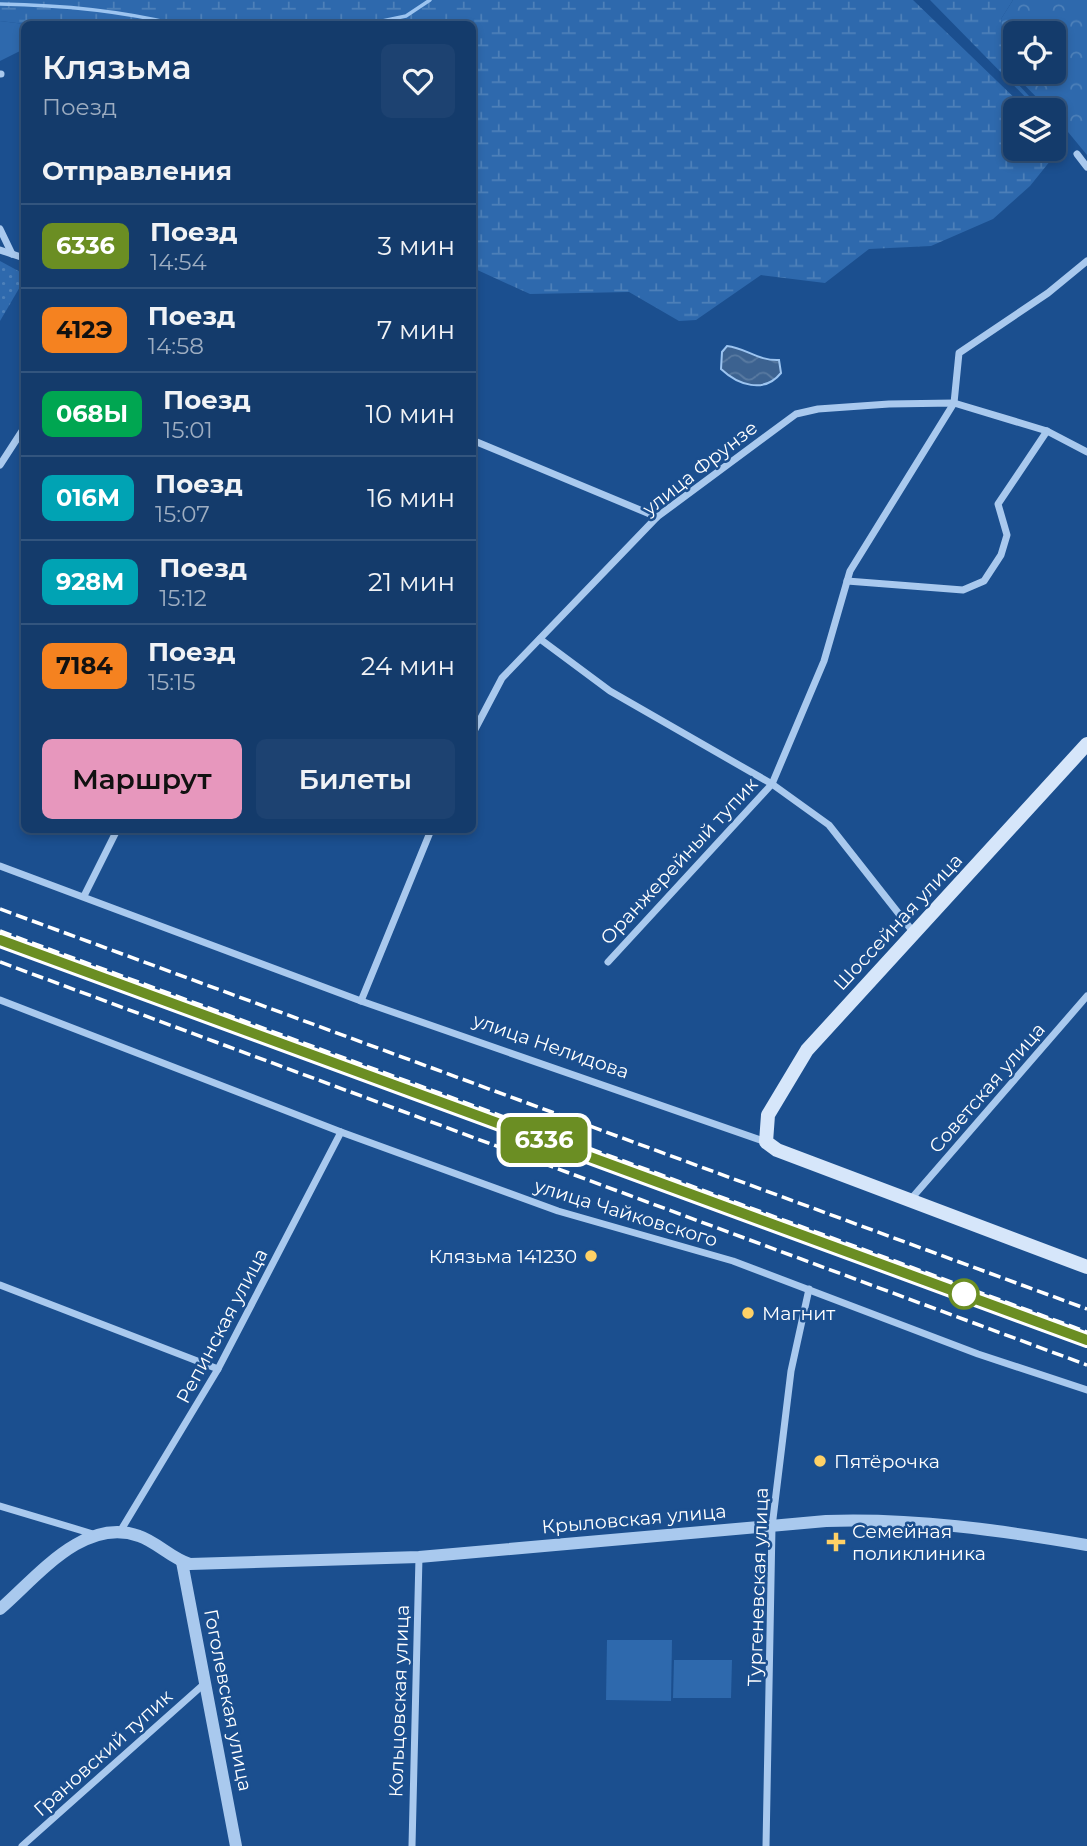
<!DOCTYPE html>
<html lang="ru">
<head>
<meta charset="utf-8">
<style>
	body { margin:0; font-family:Montserrat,sans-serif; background:#1d4271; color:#f1f3f6; height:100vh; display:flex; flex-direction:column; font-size:26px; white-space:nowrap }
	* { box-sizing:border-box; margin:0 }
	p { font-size:23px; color:#9dadc1 }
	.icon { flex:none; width:38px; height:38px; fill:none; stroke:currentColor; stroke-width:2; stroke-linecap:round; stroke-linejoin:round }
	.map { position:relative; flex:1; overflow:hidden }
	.sheet { position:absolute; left:21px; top:21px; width:455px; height:812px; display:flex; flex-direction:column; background:#143b6b; border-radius:10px; box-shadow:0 4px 10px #0003,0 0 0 2px #33557e }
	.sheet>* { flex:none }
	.badge { padding:0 14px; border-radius:10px; font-size:24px; line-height:46px }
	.buttons { position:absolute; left:1003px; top:21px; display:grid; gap:14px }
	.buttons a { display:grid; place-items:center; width:63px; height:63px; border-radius:10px; background:#143b6b; box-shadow:0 4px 10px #0003,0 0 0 2px #33557e; font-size:35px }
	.map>.badge { position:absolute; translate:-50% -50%; box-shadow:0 0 0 4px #fff }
	h2 { padding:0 21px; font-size:26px; line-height:63px }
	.round { display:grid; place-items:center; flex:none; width:74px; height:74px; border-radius:10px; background:#1d4271 }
	.headline { display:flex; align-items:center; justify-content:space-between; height:119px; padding:0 21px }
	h1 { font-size:33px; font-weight:600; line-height:52px }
	.primary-button { display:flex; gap:14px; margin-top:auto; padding:14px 21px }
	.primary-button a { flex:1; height:80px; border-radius:10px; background:#e797bd; color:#111; font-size:28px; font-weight:600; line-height:80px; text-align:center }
	.primary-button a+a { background:#1d4271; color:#f1f3f6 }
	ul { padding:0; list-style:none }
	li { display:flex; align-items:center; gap:21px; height:84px; padding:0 21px; border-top:2px solid #33557e }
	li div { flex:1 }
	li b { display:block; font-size:26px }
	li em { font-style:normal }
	li .badge { min-width:77px; font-weight:700; text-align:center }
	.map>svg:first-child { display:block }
	.green { fill:#2e69ad }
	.forest { fill:url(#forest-crowns); fill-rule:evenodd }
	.wetland { fill:url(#wetland-marsh) }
	.park { fill:url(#park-dots) }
	.water { fill:url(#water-waves); stroke:#9cc4f0; stroke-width:2 }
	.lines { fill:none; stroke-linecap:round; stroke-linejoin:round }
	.stream { stroke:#9cc4f0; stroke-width:3.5 }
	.minor { stroke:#a9c9ee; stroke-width:7 }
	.tertiary { stroke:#a9c9ee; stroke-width:12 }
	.secondary { stroke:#d6e6fa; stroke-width:14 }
	.rail { stroke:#fff; stroke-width:3.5; stroke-dasharray:12 5; stroke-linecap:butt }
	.line-casing { stroke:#fff; stroke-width:16 }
	.line { stroke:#6b8e23; stroke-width:10 }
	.poi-dot { fill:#ffd166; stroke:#1b4f8f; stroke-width:2.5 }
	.stop-dot { fill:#fff; stroke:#6b8e23; stroke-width:3.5 }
	.labels { text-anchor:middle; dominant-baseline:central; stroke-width:5; stroke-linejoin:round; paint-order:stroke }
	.street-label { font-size:19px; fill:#fff; stroke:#1b4f8f }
	.poi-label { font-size:19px; fill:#fff; stroke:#1b4f8f; text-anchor:start }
</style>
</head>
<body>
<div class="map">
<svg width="1087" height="1846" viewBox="0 0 1087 1846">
	<defs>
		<pattern id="forest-crowns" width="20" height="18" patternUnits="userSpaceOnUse" patternTransform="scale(1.75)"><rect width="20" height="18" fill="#2e69ad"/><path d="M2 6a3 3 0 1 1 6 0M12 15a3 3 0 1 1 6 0" fill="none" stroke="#4d80b9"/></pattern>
		<pattern id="wetland-marsh" width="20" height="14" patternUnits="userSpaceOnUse" patternTransform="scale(1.75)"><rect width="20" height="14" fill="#2e69ad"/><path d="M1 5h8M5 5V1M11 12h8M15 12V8" fill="none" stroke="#4d80b9"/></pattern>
		<pattern id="park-dots" width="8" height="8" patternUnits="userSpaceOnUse" patternTransform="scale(1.75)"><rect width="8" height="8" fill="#2e69ad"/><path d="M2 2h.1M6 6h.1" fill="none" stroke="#4d80b9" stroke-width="1.8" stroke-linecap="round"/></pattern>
		<pattern id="water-waves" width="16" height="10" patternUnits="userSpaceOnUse" patternTransform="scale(1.75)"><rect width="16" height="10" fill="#3c6290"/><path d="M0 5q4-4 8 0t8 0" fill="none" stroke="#597aa1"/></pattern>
	</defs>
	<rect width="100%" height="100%" fill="#1b4f8f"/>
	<!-- green -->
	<g class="green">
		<path d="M0 21 25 24 24 49 0 61Z"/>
		<path d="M607 1640H672L671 1701 606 1700Z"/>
		<path d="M674 1660H732L731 1698H673Z"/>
	</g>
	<!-- forest -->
	<path class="forest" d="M1013 0H1087V155L1054 115V110H1049L1005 65 1001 19ZM1015 33H1054V72H1015Z"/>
	<!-- wetland -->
	<g class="wetland">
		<path d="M0 0H913L1027 110H1015V149H1054V136L1063 145 1030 186 993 219 931 246 869 249 825 283 761 275 696 320 679 321 629 292 530 294 473 268 472 24H25L0 21Z"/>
		<path d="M930 0H1013L1001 19 1003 68 1042 110H1038Z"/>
	</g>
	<!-- park -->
	<path class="park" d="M0 261 24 274V280L0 321Z"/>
	<!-- water -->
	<path class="water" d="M727 346C746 348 758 361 779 360L781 373C764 394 738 385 721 369L722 352Z"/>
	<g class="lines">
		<!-- stream -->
		<g class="stream">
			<path d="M0 4C59 5 117 10 174 24"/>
			<path d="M368 24 406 16 430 0"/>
		</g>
		<!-- minor -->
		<g class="minor">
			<path d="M0 74H1"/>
			<path d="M1077 154 1087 167"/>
			<path d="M0 229 12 254"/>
			<path d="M0 250 24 258"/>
			<path d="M472 440 657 517"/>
			<path d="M0 465 24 428"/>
			<path d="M847 581 963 590 984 581 1001 555 1007 535 998 504 1047 431"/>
			<path d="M540 639 610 691 772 784 829 825 914 933"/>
			<path d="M472 735 502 678 657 517 796 414 818 409 889 404 954 403 1047 431 1087 452"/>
			<path d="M0 866 361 1001 766 1142"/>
			<path d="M84 896 117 830"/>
			<path d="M608 962 772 784 824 661 850 571 954 403 959 353 1048 293 1087 261"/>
			<path d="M0 1000 341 1132 558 1211 733 1261 978 1354 1087 1390"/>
			<path d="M361 1001 431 830"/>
			<path d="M911 1199 1087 996"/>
			<path d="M0 1285 218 1369"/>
			<path d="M0 1506 93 1534"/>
			<path d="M121 1530 218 1369 341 1132"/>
			<path d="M22 1846 204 1684"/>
			<path d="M412 1846 419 1557"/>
			<path d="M766 1846 772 1527 791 1371 809 1289"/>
		</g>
		<!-- tertiary -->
		<g class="tertiary">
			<path d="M182 1562 236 1846"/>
			<path d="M0 1609C37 1577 84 1516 139 1536 157 1542 172 1559 190 1564L419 1557 826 1521C914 1518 1000 1530 1087 1545"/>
		</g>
		<!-- secondary -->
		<path class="secondary" d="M1087 744 807 1050 768 1115 766 1142 777 1150 1087 1267"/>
		<!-- rail -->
		<g class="rail">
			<path d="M0 909 1087 1309"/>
			<path d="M0 931 1087 1332"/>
			<path d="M0 962 1087 1365"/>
		</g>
	</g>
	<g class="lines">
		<!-- line casing -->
		<g class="line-casing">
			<path id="line" d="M0 940 1087 1340"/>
		</g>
		<!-- line -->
		<use href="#line" class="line"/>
	</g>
	<!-- markers -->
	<g class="poi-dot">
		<circle cx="591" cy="1256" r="7"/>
		<circle cx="748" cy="1313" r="7"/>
		<circle cx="820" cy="1461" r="7"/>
		<path d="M832.5 1531.5h7v7h7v7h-7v7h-7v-7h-7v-7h7z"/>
	</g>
	<circle class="stop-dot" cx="964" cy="1294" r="14"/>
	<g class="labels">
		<!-- street labels -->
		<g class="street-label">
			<text transform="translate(700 468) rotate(-38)">улица Фрунзе</text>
			<text transform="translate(679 861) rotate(-47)">Оранжерейный тупик</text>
			<text transform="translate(898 922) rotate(-47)">Шоссейная улица</text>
			<text transform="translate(551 1046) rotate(19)">улица Нелидова</text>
			<text transform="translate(987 1088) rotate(-49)">Советская улица</text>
			<text transform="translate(626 1213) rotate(17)">улица Чайковского</text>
			<text transform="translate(222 1326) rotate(-62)">Репинская улица</text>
			<text transform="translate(634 1519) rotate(-5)">Крыловская улица</text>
			<text transform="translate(758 1587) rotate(-88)">Тургеневская улица</text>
			<text transform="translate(228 1700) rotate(79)">Гоголевская улица</text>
			<text transform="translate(399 1701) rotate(-88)">Кольцовская улица</text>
			<text transform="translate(103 1753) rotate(-42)">Грановский тупик</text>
		</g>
		<!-- poi labels -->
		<g class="poi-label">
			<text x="577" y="1256" text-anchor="end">Клязьма 141230</text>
			<text x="762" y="1313">Магнит</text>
			<text x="834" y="1461">Пятёрочка</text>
			<text x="852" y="1531">Семейная<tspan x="852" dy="22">поликлиника</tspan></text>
		</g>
	</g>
</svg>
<div class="buttons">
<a><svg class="icon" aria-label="locate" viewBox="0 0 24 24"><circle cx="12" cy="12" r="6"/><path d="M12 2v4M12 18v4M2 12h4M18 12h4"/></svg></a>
<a><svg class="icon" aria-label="layers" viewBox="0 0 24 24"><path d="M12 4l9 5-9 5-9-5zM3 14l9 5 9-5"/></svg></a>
</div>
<b class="badge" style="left:544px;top:1140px;background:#6b8e23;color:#fff">6336</b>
<section class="sheet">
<div class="headline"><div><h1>Клязьма</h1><p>Поезд</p></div><a class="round"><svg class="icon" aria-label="heart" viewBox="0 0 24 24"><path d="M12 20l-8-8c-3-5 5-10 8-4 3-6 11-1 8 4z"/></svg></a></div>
<h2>Отправления</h2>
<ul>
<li><span class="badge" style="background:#6b8e23;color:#fff">6336</span><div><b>Поезд</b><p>14:54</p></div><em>3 мин</em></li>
<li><span class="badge" style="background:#f58220;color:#111">412Э</span><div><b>Поезд</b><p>14:58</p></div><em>7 мин</em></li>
<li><span class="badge" style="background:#00a651;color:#fff">068Ы</span><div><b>Поезд</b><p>15:01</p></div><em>10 мин</em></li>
<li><span class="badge" style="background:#00a3b4;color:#fff">016М</span><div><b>Поезд</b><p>15:07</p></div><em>16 мин</em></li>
<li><span class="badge" style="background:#00a3b4;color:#fff">928М</span><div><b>Поезд</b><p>15:12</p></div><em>21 мин</em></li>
<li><span class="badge" style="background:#f58220;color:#111">7184</span><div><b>Поезд</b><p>15:15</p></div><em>24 мин</em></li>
</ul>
<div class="primary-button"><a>Маршрут</a><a>Билеты</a></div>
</section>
</div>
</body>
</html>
